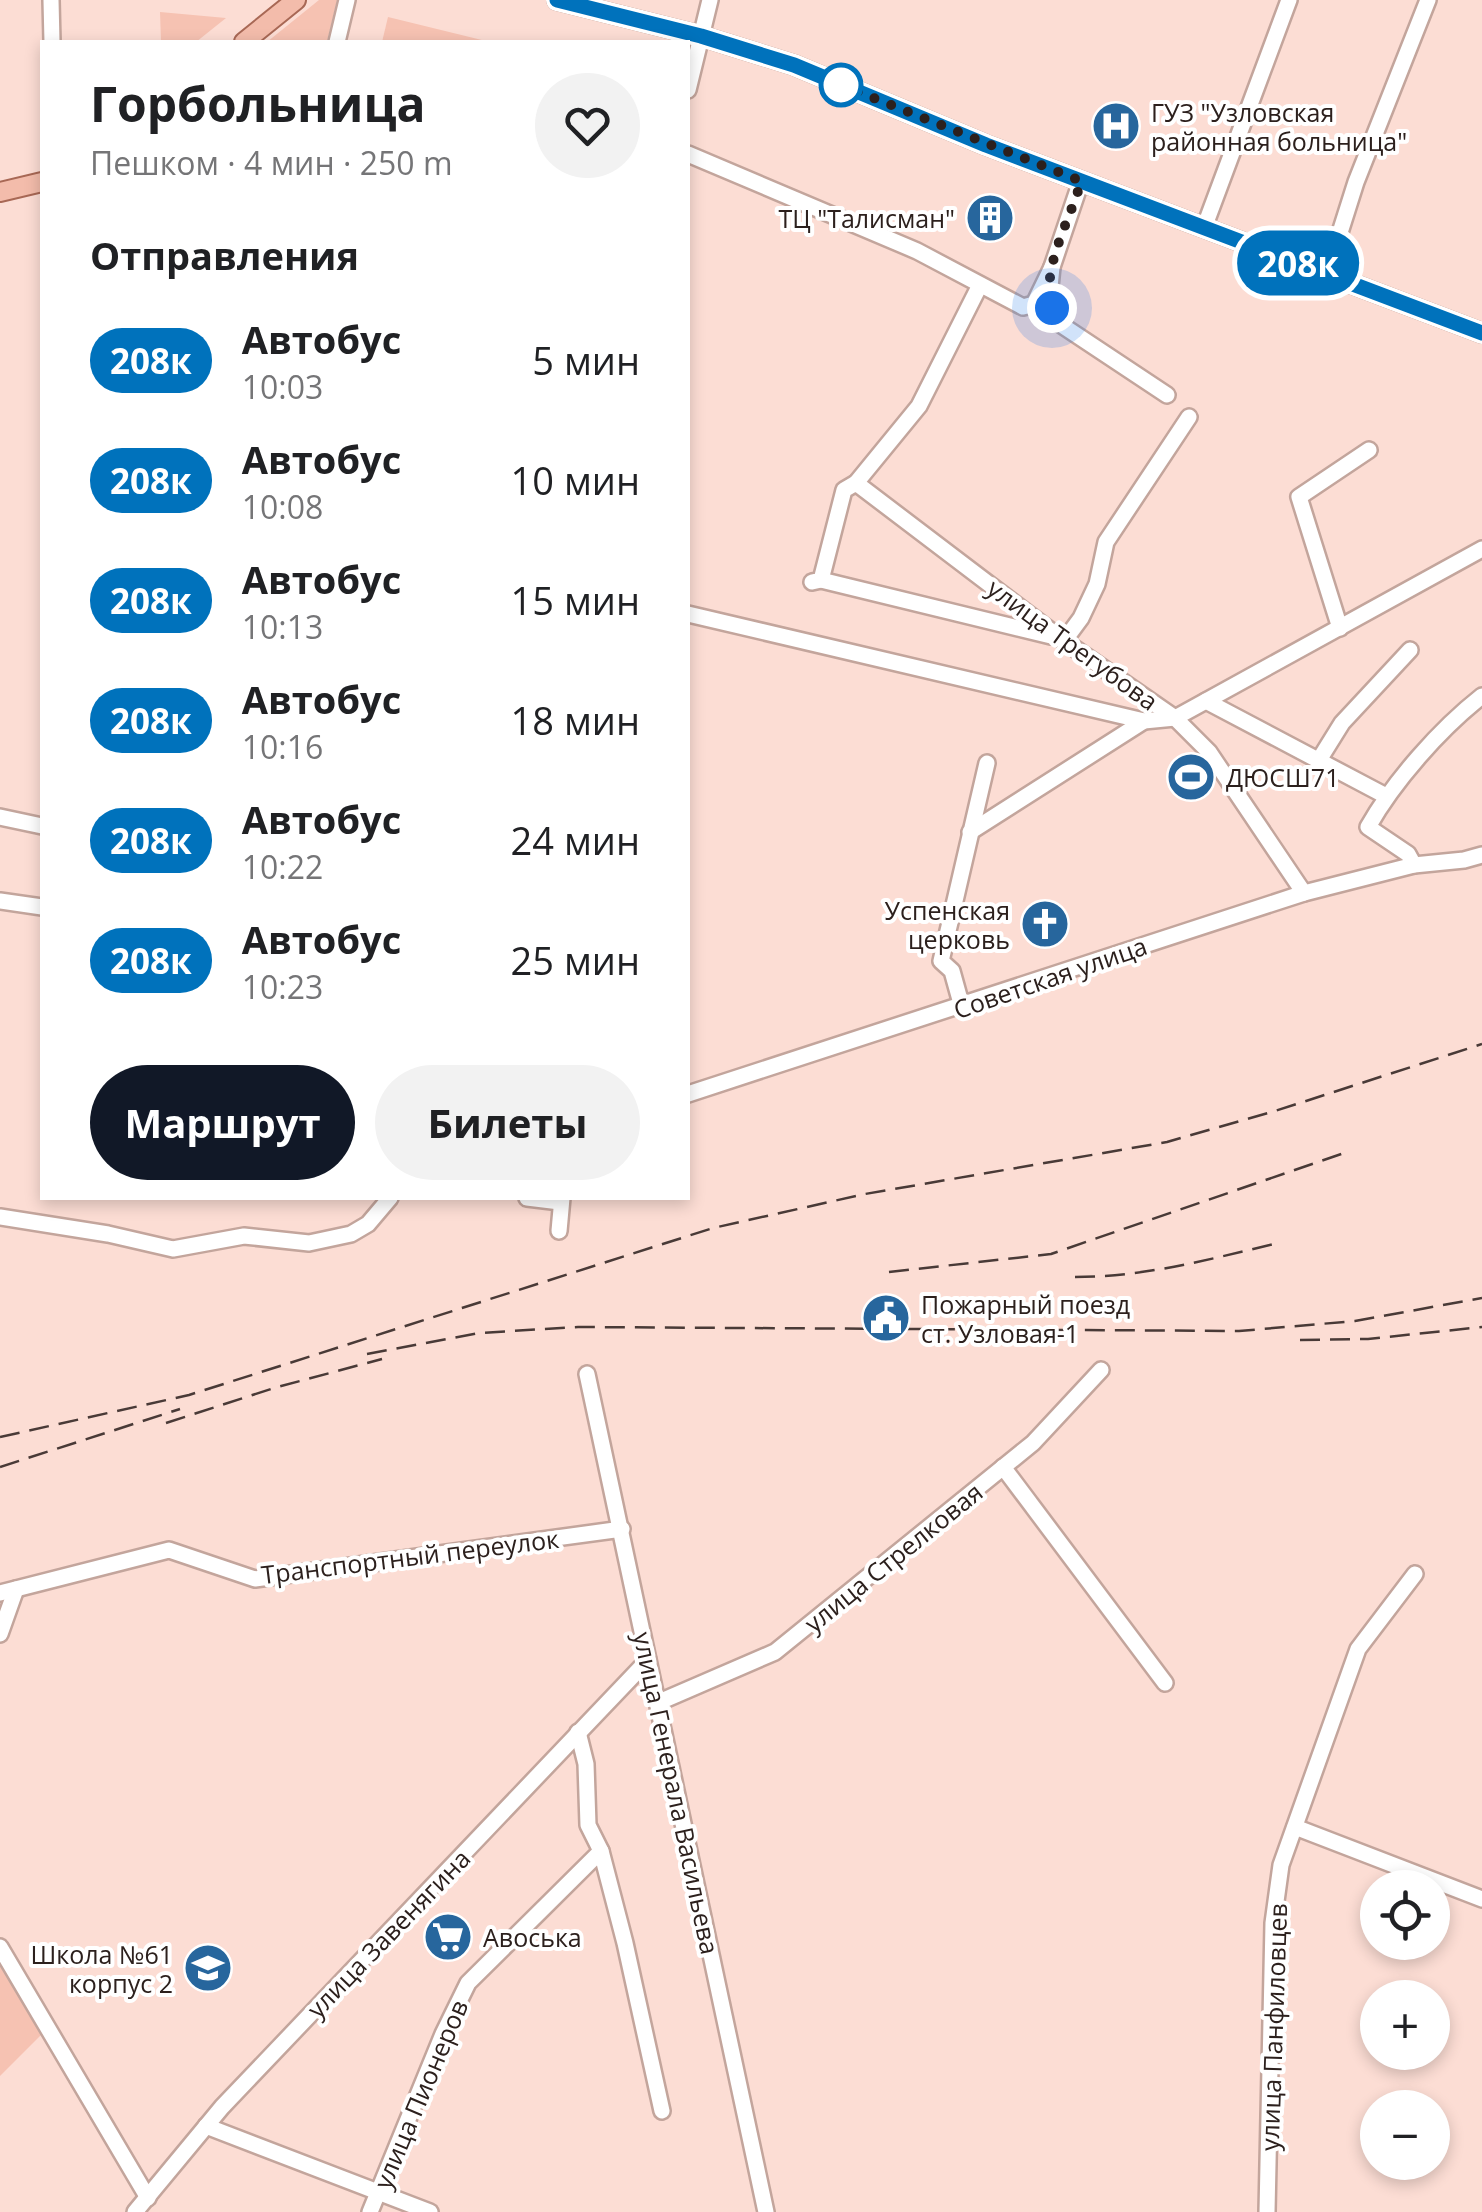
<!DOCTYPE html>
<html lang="ru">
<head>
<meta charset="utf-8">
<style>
	body { margin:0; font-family:"Open Sans",sans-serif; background:#f2f2f2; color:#202124; height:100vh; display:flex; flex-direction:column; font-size:38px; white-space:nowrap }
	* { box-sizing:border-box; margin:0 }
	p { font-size:32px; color:#757577 }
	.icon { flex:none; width:55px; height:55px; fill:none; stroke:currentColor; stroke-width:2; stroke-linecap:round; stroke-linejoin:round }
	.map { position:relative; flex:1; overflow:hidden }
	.panel { position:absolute; left:40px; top:40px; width:650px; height:1160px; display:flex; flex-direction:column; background:#fff; border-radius:0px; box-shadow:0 5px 15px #0003 }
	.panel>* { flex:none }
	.badge { padding:0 20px; border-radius:32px; font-size:35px; line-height:65px }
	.controls { position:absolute; left:1360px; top:1870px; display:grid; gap:20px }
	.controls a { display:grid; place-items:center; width:90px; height:90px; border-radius:50%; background:#fff; box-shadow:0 5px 15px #0003; font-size:50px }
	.you { position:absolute; width:50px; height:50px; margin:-25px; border:8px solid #fff; border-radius:50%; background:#1a73e8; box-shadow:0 0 0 15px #1a73e833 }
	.map>.badge { position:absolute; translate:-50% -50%; box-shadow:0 0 0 5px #fff }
	h2 { padding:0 50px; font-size:38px; line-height:90px }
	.round { display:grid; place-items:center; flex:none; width:105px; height:105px; border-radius:52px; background:#f2f2f2 }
	.summary { display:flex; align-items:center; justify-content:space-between; height:170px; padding:0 50px }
	h1 { font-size:48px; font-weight:700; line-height:75px }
	.cta { display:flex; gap:20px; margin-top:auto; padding:20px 50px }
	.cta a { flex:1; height:115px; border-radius:60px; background:#111827; color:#fff; font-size:40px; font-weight:700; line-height:115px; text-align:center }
	.cta a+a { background:#f2f2f2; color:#202124 }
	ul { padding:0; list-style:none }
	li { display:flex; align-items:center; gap:30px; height:120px; padding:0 50px }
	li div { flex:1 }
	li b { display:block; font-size:38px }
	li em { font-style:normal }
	li .badge { min-width:110px; font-weight:700; text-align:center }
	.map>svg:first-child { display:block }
	.green { fill:#f6c2b2 }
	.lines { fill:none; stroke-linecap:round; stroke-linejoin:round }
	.minor-casing { stroke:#c3a59c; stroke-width:20 }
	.major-casing { stroke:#a86855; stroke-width:22 }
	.minor { stroke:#fff; stroke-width:15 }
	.major { stroke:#f3bcab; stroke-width:18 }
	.rail { stroke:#493a37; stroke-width:2.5; stroke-dasharray:20 10; stroke-linecap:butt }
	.line-casing { stroke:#fff; stroke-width:22 }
	.line { stroke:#0072bc; stroke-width:15 }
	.walk { stroke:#2c201d; stroke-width:10; stroke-dasharray:0 18 }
	.stop-dot { fill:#fff; stroke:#0072bc; stroke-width:5 }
	.labels { text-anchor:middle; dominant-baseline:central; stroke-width:8; stroke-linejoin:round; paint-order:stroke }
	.poi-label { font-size:25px; fill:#2c201d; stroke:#fff; text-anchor:start }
	.street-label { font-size:25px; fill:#2c201d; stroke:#fff }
</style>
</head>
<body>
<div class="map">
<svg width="1482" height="2212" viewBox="0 0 1482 2212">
	<rect width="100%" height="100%" fill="#fcddd4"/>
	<!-- green -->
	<g class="green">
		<path d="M319 0H337L327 42H267Z"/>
		<path d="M160 12 226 18 196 42H161Z"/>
		<path d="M388 17 490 42H382Z"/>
		<path d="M0 1966 42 2034 0 2076Z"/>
	</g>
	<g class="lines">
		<!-- minor casing -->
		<g class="minor-casing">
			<g id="minor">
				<path d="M51 0 52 42"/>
				<path d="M337 42 347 0"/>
				<path d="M688 90 710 0"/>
				<path d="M688 154 917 251 1023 307 1034 304 1052 267"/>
				<path d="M1081 181 1052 267 1049 297 1054 320 1167 395"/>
				<path d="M1204 228 1289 0"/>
				<path d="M1332 276 1331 261 1356 182 1428 0"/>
				<path d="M856 483 919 406 980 285"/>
				<path d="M821 580 1051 636"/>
				<path d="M812 582 821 580 844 490 856 483 1064 641 1175 718 1209 752 1304 893"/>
				<path d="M688 614 1144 721 1175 718 1482 549"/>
				<path d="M1340 628 1299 497 1369 450"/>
				<path d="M1064 641 1081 618 1097 584 1106 542 1189 417"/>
				<path d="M1206 701 1386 796"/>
				<path d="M1319 760 1342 723 1410 650"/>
				<path d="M0 817 42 826"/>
				<path d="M970 832 1144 721"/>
				<path d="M1414 865 1408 854 1368 827C1394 781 1440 729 1482 696"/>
				<path d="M0 901 42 907"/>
				<path d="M962 1007 952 971 941 961 987 763"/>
				<path d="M688 1094 1304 893 1414 865 1464 860 1482 855"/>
				<path d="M527 1198 560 1202"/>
				<path d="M0 1217 108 1234 173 1249 244 1236 309 1243 351 1234 368 1224 390 1198"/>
				<path d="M559 1231 562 1198"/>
				<path d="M587 1374 766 2212"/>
				<path d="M1003 1467 1165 1683"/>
				<path d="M0 1593 169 1550 255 1579 622 1529"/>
				<path d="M0 1634 16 1589"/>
				<path d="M657 1703 775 1652 1033 1443 1101 1370"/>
				<path d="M578 1732 586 1764 588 1825 601 1851 625 1943 662 2111"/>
				<path d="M1295 1827 1482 1899"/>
				<path d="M0 1947 148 2198"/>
				<path d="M206 2126 430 2212"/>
				<path d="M135 2212 222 2107 648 1660"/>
				<path d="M370 2212 443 2034 468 1983 601 1851"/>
				<path d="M1267 2212 1273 1923 1281 1865 1358 1649 1415 1574"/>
			</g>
		</g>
		<!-- major casing -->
		<g class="major-casing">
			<g id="major">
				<path d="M557 0 701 36 794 65 986 145 1482 333"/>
				<path d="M244 42 296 0"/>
				<path d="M0 192 42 182"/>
			</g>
		</g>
		<!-- minor -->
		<use href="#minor" class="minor"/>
		<!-- major -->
		<use href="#major" class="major"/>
		<!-- rail -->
		<g class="rail">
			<path d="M889 1272 1051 1254 1344 1153"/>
			<path d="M1075 1277C1143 1277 1207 1260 1274 1244"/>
			<path d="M1300 1340 1368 1339 1482 1327"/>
			<path d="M367 1354 479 1333 578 1327 1239 1331 1355 1321 1482 1298"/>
			<path d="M166 1423 274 1388 382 1359"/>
			<path d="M0 1437 189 1395 713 1228 865 1194 1167 1142 1275 1111 1482 1044"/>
			<path d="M0 1467 180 1409"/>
		</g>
	</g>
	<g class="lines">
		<!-- line casing -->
		<g class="line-casing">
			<path id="line" d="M557 0 701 36 794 65 986 145 1482 333"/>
		</g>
		<!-- line -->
		<use href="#line" class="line"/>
		<!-- walk -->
		<path class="walk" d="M841 85 1081 181C1071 219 1040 269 1052 308"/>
	</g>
	<!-- icons -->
	<defs>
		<g id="hospital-disc" transform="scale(2.5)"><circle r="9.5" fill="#27669d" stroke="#fff"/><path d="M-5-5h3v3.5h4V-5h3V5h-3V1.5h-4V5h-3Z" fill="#fff"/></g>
		<g id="building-disc" transform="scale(2.5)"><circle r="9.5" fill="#27669d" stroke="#fff"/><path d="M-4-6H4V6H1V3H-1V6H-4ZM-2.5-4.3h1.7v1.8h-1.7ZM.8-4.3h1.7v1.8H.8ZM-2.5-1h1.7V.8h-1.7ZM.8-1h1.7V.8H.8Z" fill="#fff"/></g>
		<g id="stadium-disc" transform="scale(2.5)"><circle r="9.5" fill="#27669d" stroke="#fff"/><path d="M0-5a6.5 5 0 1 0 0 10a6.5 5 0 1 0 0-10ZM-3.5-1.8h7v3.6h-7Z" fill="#fff"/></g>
		<g id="church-disc" transform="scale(2.5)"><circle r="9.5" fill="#27669d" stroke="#fff"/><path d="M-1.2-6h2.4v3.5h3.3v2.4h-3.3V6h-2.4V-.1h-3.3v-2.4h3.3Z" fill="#fff"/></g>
		<g id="civic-disc" transform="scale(2.5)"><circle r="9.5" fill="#27669d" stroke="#fff"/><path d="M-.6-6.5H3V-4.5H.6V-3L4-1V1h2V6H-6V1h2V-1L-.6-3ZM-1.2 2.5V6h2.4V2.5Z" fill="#fff"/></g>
		<g id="supermarket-disc" transform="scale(2.5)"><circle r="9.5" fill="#27669d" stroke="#fff"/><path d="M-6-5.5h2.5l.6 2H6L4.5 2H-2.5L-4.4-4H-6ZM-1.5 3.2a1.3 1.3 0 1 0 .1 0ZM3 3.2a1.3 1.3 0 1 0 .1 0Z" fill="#fff"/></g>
		<g id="school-disc" transform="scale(2.5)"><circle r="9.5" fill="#27669d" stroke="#fff"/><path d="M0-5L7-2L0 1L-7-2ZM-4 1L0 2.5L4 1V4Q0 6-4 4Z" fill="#fff"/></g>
	</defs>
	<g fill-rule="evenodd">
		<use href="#hospital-disc" x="1116" y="126"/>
		<use href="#building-disc" x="990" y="218"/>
		<use href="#stadium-disc" x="1191" y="777"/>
		<use href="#church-disc" x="1045" y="924"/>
		<use href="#civic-disc" x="886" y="1318"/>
		<use href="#supermarket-disc" x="448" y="1937"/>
		<use href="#school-disc" x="208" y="1968"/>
	</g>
	<!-- markers -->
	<circle class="stop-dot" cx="841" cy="85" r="20"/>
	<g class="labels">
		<!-- poi labels -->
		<g class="poi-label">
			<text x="1151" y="112">ГУЗ "Узловская<tspan x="1151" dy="29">районная больница"</tspan></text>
			<text x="955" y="218" text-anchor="end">ТЦ "Талисман"</text>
			<text x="1226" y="777">ДЮСШ71</text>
			<text x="1010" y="910" text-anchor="end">Успенская<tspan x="1010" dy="29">церковь</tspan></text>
			<text x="921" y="1304">Пожарный поезд<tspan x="921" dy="29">ст. Узловая-1</tspan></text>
			<text x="483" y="1937">Авоська</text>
			<text x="173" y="1954" text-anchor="end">Школа №61<tspan x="173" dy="29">корпус 2</tspan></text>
		</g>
		<!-- street labels -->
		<g class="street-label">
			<text transform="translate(1073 644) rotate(36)">улица Трегубова</text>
			<text transform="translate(1050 977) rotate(-19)">Советская улица</text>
			<text transform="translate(410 1556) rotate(-7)">Транспортный переулок</text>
			<text transform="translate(893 1557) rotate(-39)">улица Стрелковая</text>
			<text transform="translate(677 1793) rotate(78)">улица Генерала Васильева</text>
			<text transform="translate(388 1933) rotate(-46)">улица Завенягина</text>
			<text transform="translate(1273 2027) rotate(-88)">улица Панфиловцев</text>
			<text transform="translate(420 2094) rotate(-67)">улица Пионеров</text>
		</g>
	</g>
</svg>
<div class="controls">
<a><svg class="icon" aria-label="locate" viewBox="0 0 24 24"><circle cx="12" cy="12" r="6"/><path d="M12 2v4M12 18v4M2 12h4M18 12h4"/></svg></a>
<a>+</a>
<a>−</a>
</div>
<div class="you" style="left:1052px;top:308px"></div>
<b class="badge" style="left:1298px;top:263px;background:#0072bc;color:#fff">208к</b>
<section class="panel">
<div class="summary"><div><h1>Горбольница</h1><p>Пешком · 4 мин · 250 m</p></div><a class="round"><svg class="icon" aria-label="heart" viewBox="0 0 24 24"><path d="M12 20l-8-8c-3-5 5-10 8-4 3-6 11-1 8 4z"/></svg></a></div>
<h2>Отправления</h2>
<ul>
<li><span class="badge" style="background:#0072bc;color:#fff">208к</span><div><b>Автобус</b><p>10:03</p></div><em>5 мин</em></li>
<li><span class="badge" style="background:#0072bc;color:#fff">208к</span><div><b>Автобус</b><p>10:08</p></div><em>10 мин</em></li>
<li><span class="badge" style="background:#0072bc;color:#fff">208к</span><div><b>Автобус</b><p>10:13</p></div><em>15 мин</em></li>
<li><span class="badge" style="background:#0072bc;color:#fff">208к</span><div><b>Автобус</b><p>10:16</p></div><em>18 мин</em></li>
<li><span class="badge" style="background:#0072bc;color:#fff">208к</span><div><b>Автобус</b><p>10:22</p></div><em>24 мин</em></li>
<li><span class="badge" style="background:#0072bc;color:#fff">208к</span><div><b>Автобус</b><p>10:23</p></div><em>25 мин</em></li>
</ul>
<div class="cta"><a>Маршрут</a><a>Билеты</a></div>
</section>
</div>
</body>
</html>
